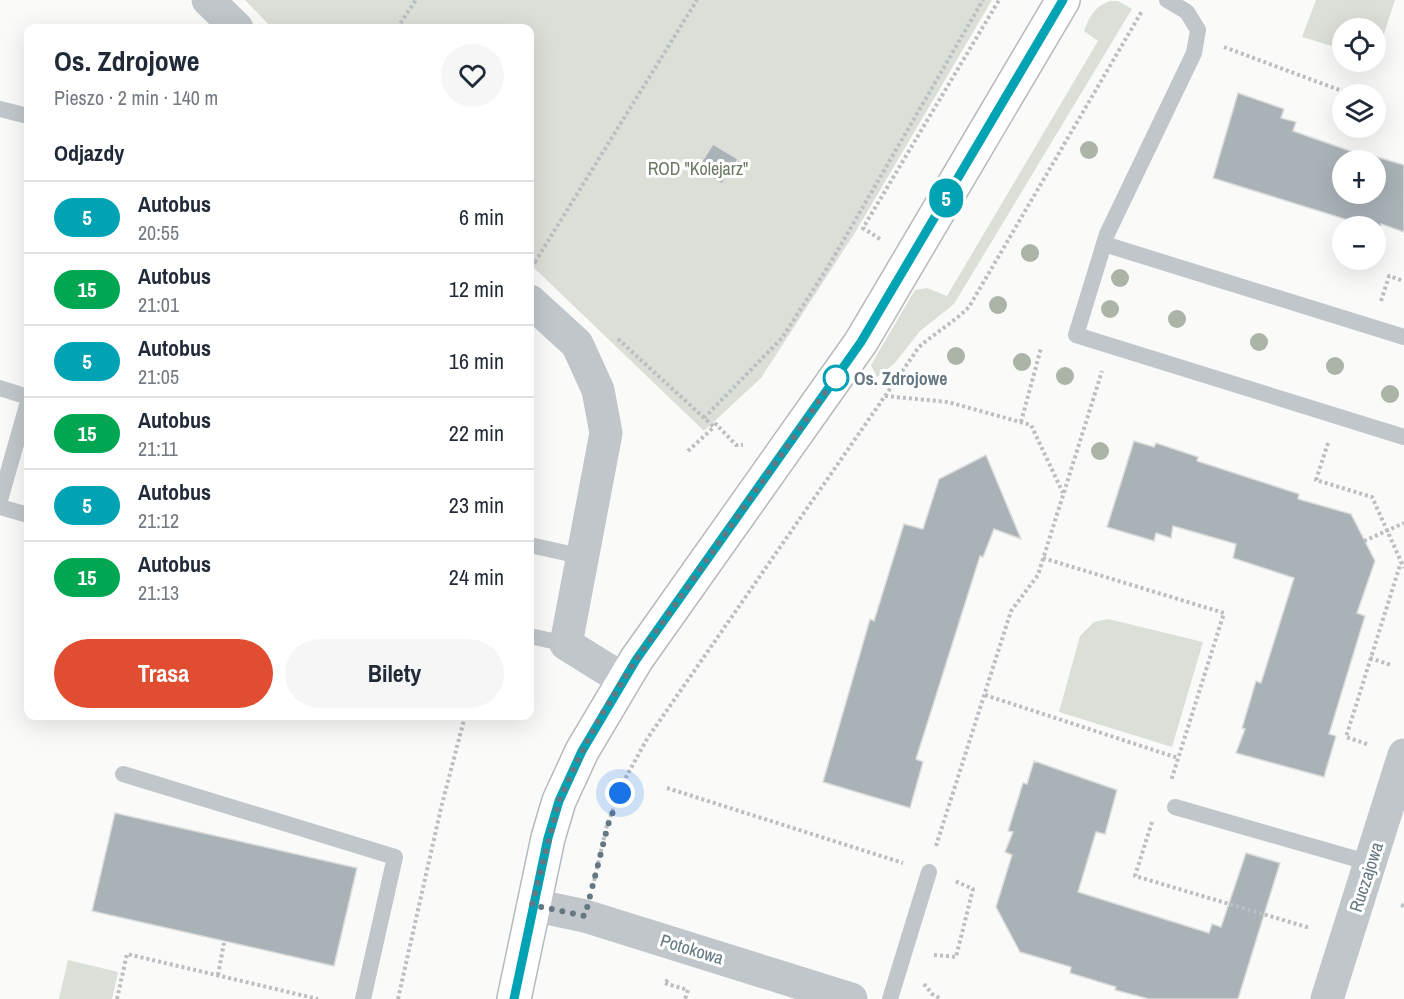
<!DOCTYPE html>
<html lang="pl">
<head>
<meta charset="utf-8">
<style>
	body { margin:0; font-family:"Archivo Narrow",sans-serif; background:#f6f6f7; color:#1f2937; height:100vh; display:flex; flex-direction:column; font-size:22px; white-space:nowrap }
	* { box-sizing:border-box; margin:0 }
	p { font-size:20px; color:#747a83 }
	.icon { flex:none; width:33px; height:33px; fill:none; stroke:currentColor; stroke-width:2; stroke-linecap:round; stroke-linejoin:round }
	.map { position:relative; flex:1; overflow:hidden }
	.sheet { position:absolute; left:24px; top:24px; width:510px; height:696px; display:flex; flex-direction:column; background:#fff; border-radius:12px; box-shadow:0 6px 24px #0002 }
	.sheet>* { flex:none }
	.badge { padding:0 12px; border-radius:20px; font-size:21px; line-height:39px }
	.tools { position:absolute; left:1332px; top:18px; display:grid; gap:12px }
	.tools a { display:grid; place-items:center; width:54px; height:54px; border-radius:50%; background:#fff; box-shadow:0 6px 24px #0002; font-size:30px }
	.you { position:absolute; width:30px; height:30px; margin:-15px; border:4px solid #fff; border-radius:50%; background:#1a73e8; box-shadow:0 0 0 9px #1a73e833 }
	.map>.badge { position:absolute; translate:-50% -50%; box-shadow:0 0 0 3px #fff }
	h2 { padding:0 30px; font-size:22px; line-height:54px }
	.round { display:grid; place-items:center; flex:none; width:63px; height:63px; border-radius:32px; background:#f6f6f7 }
	.summary { display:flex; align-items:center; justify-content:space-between; height:102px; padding:0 30px }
	h1 { font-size:28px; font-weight:800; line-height:45px }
	.primary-button { display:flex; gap:12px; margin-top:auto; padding:12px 30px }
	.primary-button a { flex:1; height:69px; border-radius:36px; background:#e04d31; color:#fff; font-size:24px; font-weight:800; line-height:69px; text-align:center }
	.primary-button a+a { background:#f6f6f7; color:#1f2937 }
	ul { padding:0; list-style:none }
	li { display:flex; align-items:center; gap:18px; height:72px; padding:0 30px; border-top:2px solid #e0e1e3 }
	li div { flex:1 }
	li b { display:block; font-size:22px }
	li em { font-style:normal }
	li .badge { min-width:66px; font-weight:700; text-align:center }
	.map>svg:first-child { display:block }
	.green { fill:#dadfd7 }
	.building { fill:#a8b2b7; stroke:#dcdcda; stroke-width:1.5; fill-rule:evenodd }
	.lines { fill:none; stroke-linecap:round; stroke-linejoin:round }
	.secondary-casing { stroke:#b3babe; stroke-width:36 }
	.path { stroke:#bbbfc2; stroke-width:4; stroke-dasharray:3 3; stroke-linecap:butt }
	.lane { stroke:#c1c6ca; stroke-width:16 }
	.street { stroke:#c1c6ca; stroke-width:33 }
	.secondary { stroke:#fff; stroke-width:33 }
	.tree { fill:#abb4a7 }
	.line-casing { stroke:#fff; stroke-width:14 }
	.line { stroke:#00a3b4; stroke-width:9 }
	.walk { stroke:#657882; stroke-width:6; stroke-dasharray:0 10.8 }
	.stop-dot { fill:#fff; stroke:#00a3b4; stroke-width:3 }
	.labels { text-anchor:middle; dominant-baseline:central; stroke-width:6; stroke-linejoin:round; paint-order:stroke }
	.park-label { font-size:18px; fill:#6a7a64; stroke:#fff }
	.stop-label { font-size:18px; font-weight:bold; fill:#657882; stroke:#fff; text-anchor:start }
	.street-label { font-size:18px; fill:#657882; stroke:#fff }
</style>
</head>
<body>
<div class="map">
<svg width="1404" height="999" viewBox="0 0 1404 999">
	<rect width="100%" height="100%" fill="#fafaf8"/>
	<!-- green -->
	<g class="green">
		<path d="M245 0H992L856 231 761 378 704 431 530 264V28H272Z"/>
		<path d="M1316 0H1395L1376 58V28H1342V49L1302 37Z"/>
		<path d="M1110 1H1118L1132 9 954 304 920 331 894 364 877 377 871 365 915 290 927 288 947 296 1098 41 1084 31C1090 16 1094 7 1110 1Z"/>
		<path d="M1108 619 1203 642 1172 747 1059 712 1080 636 1094 622Z"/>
		<path d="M68 960 118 972 112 999H59Z"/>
	</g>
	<!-- building -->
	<g class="building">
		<path d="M1238 93 1284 109 1281 118 1296 122 1293 131 1356 153 1357 151 1404 165V232L1381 224 1379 230 1376 229V226H1367L1213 178ZM1342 160H1376V194H1342Z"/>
		<path d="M713 144 738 159 722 184 697 169Z"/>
		<path d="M1134 441 1154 447 1156 443 1198 457 1197 461 1299 494 1298 499 1351 514 1375 561 1357 613 1365 616 1329 734 1336 736 1324 777 1236 753 1245 729 1242 728 1256 681 1261 683 1294 578 1233 558 1236 544 1173 526 1171 538 1156 533 1154 541 1107 527Z"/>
		<path d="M986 455 1021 539 994 529 983 557 980 556 916 759 923 762 910 808 823 782 870 619 874 621 904 524 923 529 939 479Z"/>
		<path d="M1034 761 1117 790 1105 834 1096 832 1078 892 1209 933 1212 924 1221 927 1246 853 1280 863 1238 999H1149L1115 990 1116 987 1070 973 1071 967 1020 952 996 907 1012 855 1005 852 1013 832 1008 831 1023 783 1027 784Z"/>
		<path d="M115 813 357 868 334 966 92 911Z"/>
	</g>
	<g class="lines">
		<!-- secondary casing -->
		<g class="secondary-casing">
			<path id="secondary" d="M514 999 548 838 559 801 582 751 636 660 861 342 1063 0"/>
		</g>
		<!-- path -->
		<g class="path">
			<path d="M397 28 416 0"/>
			<path d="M1224 47 1350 94"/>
			<path d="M1376 104 1385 108"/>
			<path d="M880 239 863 228 999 0"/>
			<path d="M530 257 538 264"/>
			<path d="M535 262 697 0"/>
			<path d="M1381 301 1389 276 1404 281"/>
			<path d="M618 339 714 427 716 424 736 445H743"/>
			<path d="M885 396 948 402 1031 425 1063 493"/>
			<path d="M704 418 782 338 828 267 983 0"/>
			<path d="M1021 422 1041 348"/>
			<path d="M1328 443 1316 480 1372 497 1404 568"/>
			<path d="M688 451 714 427"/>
			<path d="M1364 541 1404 523"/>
			<path d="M1043 558 1224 613 1171 781"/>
			<path d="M1370 658 1391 665"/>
			<path d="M985 695 1178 758"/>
			<path d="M1367 744 1346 737 1401 562"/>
			<path d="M667 788 903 863"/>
			<path d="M1152 822 1135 876 1310 928"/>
			<path d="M936 846 1011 611 1038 575 1102 371"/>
			<path d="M594 881 607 825 626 777 647 739 919 347C935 333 954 322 969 307L1142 11"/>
			<path d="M1401 905 1404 906"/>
			<path d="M934 955 956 957 973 889 955 881"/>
			<path d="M218 975 224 943"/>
			<path d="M668 980 664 983 688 990 685 999"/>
			<path d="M924 984 932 994 941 999"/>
			<path d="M117 999 127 954 318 999"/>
			<path d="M398 999 441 808 465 716"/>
		</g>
		<!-- lane -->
		<g class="lane">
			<path d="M1167 0 1187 12 1198 30 1194 53 1107 234 1076 335 1404 437"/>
			<path d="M0 109 28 116"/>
			<path d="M1104 244 1404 337"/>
			<path d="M0 388 28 397"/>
			<path d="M0 500 28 402"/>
			<path d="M0 507 28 515"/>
			<path d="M530 545 584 557"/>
			<path d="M530 636 566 644"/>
			<path d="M123 774 395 857 363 999"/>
			<path d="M1175 807 1370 863"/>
			<path d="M890 999 929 872"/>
		</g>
		<!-- street -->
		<g class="street">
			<path d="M208 0 237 28"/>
			<path d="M530 301 577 344 598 390 606 433 566 644 624 680"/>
			<path d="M533 905 585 916 851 999"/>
			<path d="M1327 999 1404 755"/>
		</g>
		<!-- secondary -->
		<use href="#secondary" class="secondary"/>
	</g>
	<!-- trees -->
	<g class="tree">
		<circle cx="1089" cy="150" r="9"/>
		<circle cx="1030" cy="253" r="9"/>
		<circle cx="1120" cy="278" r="9"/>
		<circle cx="998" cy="305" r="9"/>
		<circle cx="1110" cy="309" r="9"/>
		<circle cx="1177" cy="319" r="9"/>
		<circle cx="1259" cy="342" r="9"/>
		<circle cx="956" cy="356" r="9"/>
		<circle cx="1022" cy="362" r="9"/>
		<circle cx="1335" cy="366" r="9"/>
		<circle cx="1065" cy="376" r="9"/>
		<circle cx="1390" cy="394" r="9"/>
		<circle cx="1100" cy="451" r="9"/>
	</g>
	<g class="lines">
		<!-- line casing -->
		<g class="line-casing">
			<path id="line" d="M514 999 548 838 559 801 582 751 636 660 861 342 1063 0"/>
		</g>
		<!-- line -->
		<use href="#line" class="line"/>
		<!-- walk -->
		<path class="walk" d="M620 793 608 825 585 916 532 905 559 801 582 751 601 716 636 660 837 376 836 378"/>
	</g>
	<!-- markers -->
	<circle class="stop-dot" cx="836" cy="378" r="12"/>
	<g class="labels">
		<!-- park labels -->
		<g class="park-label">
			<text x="698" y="168">ROD "Kolejarz"</text>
		</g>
		<!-- stop labels -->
		<g class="stop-label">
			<text x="854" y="378">Os. Zdrojowe</text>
		</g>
		<!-- street labels -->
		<g class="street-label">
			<text transform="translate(1366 877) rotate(-72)">Ruczajowa</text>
			<text transform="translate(692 949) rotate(17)">Potokowa</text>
		</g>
	</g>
</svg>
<div class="tools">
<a><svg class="icon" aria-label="locate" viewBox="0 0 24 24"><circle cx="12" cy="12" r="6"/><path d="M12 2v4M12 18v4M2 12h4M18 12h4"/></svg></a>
<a><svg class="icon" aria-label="layers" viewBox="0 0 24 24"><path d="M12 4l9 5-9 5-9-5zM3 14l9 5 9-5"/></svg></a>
<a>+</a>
<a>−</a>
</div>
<div class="you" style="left:620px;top:793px"></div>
<b class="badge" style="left:946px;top:198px;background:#00a3b4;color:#fff">5</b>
<section class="sheet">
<div class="summary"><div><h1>Os. Zdrojowe</h1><p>Pieszo · 2 min · 140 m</p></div><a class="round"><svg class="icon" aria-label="heart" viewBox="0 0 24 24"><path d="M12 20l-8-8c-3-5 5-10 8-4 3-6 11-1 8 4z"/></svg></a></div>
<h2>Odjazdy</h2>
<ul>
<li><span class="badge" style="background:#00a3b4;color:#fff">5</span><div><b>Autobus</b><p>20:55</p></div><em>6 min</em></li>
<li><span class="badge" style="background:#00a651;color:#fff">15</span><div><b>Autobus</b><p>21:01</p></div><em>12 min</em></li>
<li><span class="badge" style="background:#00a3b4;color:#fff">5</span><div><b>Autobus</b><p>21:05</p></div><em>16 min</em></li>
<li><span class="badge" style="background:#00a651;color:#fff">15</span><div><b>Autobus</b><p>21:11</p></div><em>22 min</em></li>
<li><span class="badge" style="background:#00a3b4;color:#fff">5</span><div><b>Autobus</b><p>21:12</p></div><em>23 min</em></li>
<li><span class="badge" style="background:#00a651;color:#fff">15</span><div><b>Autobus</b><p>21:13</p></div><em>24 min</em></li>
</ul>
<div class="primary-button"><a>Trasa</a><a>Bilety</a></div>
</section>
</div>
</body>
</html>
